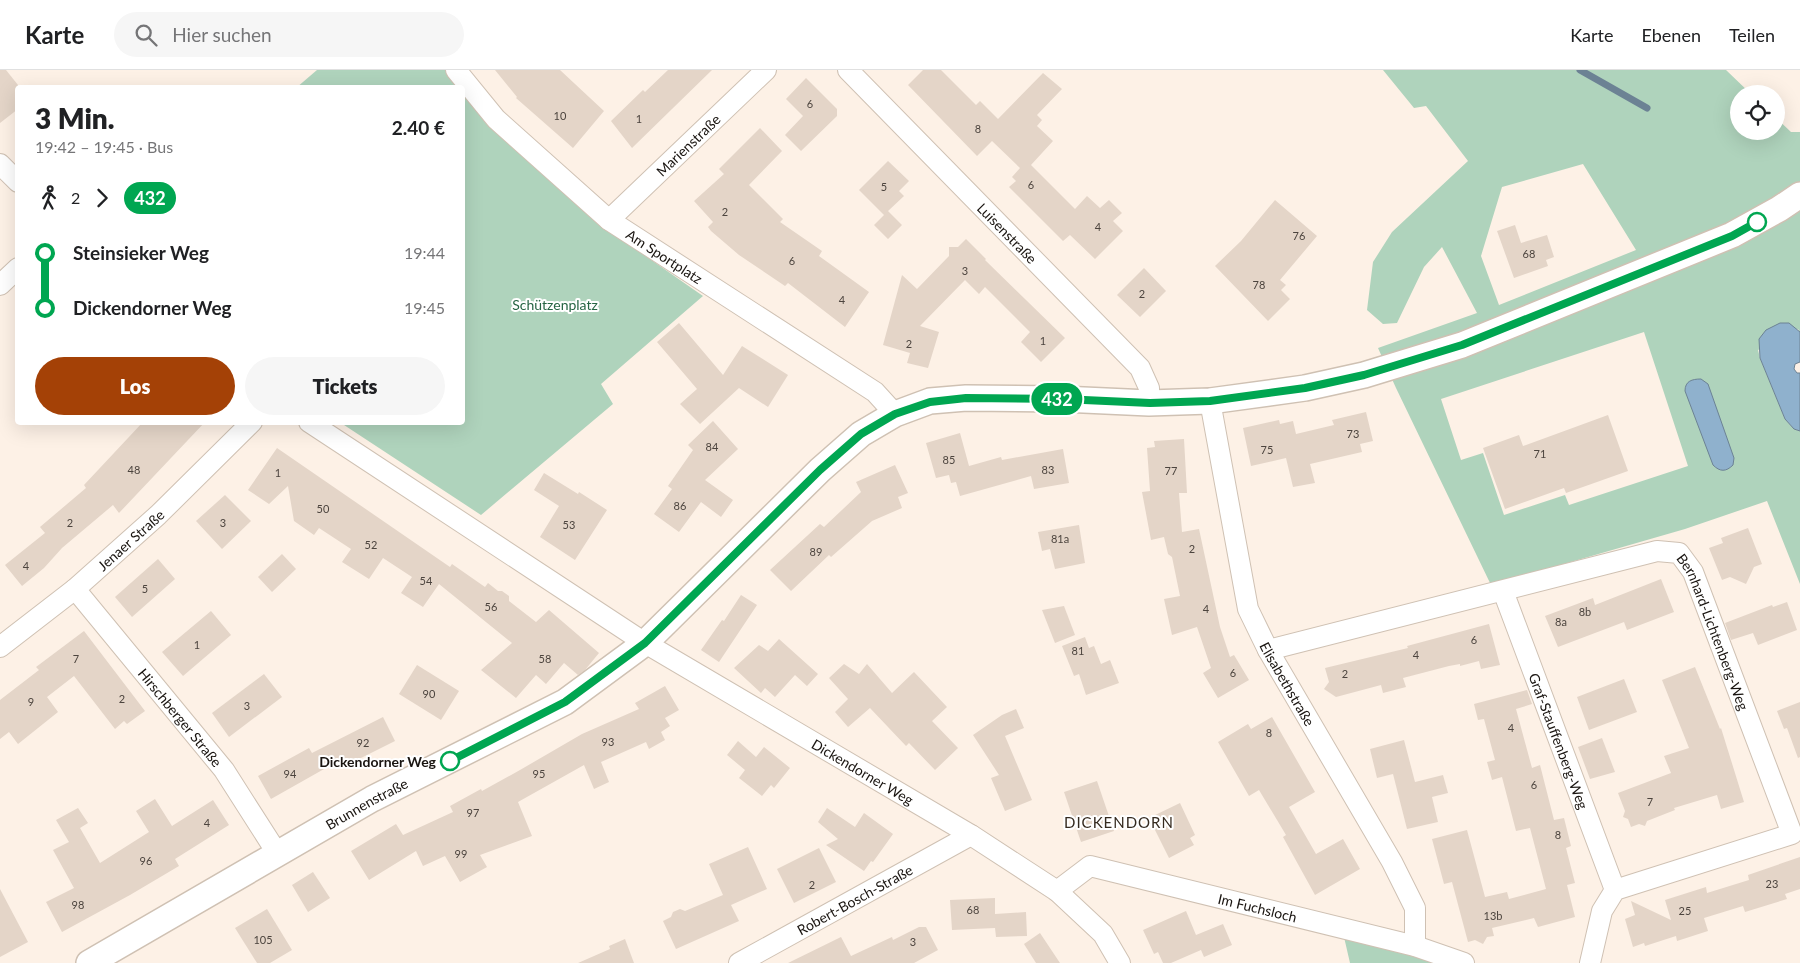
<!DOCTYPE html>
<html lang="de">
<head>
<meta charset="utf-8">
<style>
	body { margin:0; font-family:Lato,sans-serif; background:#f6f6f6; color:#202124; height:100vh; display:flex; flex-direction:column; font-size:19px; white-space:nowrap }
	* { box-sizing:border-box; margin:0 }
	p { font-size:16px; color:#757577 }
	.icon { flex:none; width:28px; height:28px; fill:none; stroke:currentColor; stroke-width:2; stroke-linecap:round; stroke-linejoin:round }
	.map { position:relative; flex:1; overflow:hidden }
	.sheet { position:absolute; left:15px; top:15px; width:450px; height:340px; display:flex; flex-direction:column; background:#fff; border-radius:5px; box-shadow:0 5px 20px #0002 }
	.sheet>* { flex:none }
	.badge { padding:0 10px; border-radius:16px; font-size:18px; line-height:32px }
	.fabs { position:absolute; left:1730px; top:15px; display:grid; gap:10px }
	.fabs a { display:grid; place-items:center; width:55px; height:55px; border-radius:50%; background:#fff; box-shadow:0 5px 20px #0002; font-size:25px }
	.map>.badge { position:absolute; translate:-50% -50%; box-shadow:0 0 0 2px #fff }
	.legs { display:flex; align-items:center; gap:8px; height:55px; padding:0 20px; font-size:16px }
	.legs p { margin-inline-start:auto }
	.overview { display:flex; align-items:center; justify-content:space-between; height:85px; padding:0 20px }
	h1 { font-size:28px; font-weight:800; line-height:38px }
	.button { display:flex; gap:10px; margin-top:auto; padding:10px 20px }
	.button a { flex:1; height:58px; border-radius:30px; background:#a44106; color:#fff; font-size:20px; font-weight:800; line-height:58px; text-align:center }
	.button a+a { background:#f6f6f6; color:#202124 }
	ul { padding:0 20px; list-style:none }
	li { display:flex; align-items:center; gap:18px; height:55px; font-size:19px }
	li i { display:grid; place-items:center; width:8px; height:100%; margin:0 6px; background:currentColor }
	li i::after { content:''; width:12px; height:12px; margin:-6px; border:4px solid; border-radius:50%; background:#fff }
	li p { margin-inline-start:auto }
	li:first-child i { background:linear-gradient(#0000 50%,currentColor 0) }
	li:last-child i { background:linear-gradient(currentColor 50%,#0000 0) }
	header { display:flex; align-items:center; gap:30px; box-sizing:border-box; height:70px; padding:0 25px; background:#fff; border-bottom:1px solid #e0e0e0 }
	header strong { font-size:24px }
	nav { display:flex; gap:28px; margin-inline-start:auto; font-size:18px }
	.search { width:350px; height:45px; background:#f6f6f6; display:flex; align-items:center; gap:12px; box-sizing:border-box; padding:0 18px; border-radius:28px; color:#757577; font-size:19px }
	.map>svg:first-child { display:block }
	.green { fill:#afd3bc; fill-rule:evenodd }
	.water { fill:#8fb1cd; stroke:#6c8294 }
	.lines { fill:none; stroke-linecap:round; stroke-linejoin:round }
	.stream { stroke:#6c8294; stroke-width:7 }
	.building { fill:#e4d5c8 }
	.minor-casing { stroke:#cfc1b3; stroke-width:22 }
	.tertiary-casing { stroke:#cfc1b3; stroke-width:28 }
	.minor { stroke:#fff; stroke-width:20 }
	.tertiary { stroke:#fff; stroke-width:25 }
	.line-1-casing { stroke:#fff; stroke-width:11 }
	.line-1 { stroke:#00a651; stroke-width:8 }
	.stop-1-dot { fill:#fff; stroke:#00a651; stroke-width:2.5 }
	.labels { text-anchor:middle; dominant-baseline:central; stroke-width:4; stroke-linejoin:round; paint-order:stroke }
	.number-label { font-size:11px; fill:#4c443e }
	.street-label { font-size:14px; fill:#191410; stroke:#fff }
	.park-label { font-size:14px; fill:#266443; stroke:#fff }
	.stop-label { font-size:14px; font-weight:bold; fill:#191410; stroke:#fff; text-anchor:end }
	.neighbourhood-label { font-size:15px; letter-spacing:1px; fill:#352a1f; stroke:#fff }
</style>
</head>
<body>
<header>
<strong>Karte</strong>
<div class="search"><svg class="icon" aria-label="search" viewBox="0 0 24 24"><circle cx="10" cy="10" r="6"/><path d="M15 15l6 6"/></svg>Hier suchen</div>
<nav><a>Karte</a><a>Ebenen</a><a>Teilen</a></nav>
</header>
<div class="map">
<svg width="1800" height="893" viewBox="0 0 1800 893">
	<rect width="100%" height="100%" fill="#fdf1e6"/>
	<!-- green -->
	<g class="green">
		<path d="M317 0H446L459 17 296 18Z"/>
		<path d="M1383 0H1726L1751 24H1739V61H1776V48L1791 62H1800V262L1798 259 1758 280 1760 288 1785 349 1794 359 1800 361V514L1767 431 1685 459 1491 515 1396 318 1378 278 1477 243 1442 177 1424 197 1397 253 1383 254 1367 240 1373 192 1392 162 1468 91 1426 36 1414 38ZM1583 94 1636 180 1499 235 1481 186 1502 117ZM1644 262 1688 396 1569 435 1565 425 1504 445 1483 383 1461 390 1441 329Z"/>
		<path d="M463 22 604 157 703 226 601 314 613 334 481 445 341 353 462 352Z"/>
		<path d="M1344 867 1441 893H1350Z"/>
	</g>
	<!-- water -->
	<g class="water">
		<path d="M1780 253H1789L1800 262V292L1795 294 1794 299 1797 303H1800V361L1794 359 1785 349 1760 288 1759 269 1766 260Z"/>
		<path d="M1701 309 1708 314 1734 388 1733 395C1726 402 1720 402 1713 395L1685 321C1685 311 1692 309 1701 309Z"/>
	</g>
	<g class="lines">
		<!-- stream -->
		<path class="stream" d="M1580 0 1647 38"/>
	</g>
	<!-- building -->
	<g class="building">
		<path d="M0 0H6L18 15V39L0 53Z"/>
		<path d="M495 0H560L604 41 573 78 516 28 517 27Z"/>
		<path d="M668 0H712L632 78 611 51 643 20 645 22Z"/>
		<path d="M923 0H941L976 35 980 31 998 49 1043 3 1062 19 1037 45 1042 50 1037 56 1053 71 1031 95 1075 139 1087 126 1100 138 1109 130 1122 143 1113 151 1123 161 1095 189 1070 165 1063 171 1009 117 1016 111 1012 107 1020 98 992 71 977 86 908 15Z"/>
		<path d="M806 8 837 39V46L801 81 785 65 803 46 786 29Z"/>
		<path d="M760 58 782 81 749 115 783 149 780 152 822 181 819 186 869 222 845 257 788 213 785 216 739 185 711 161 708 157 713 152 694 131 724 104 719 99Z"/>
		<path d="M888 91 909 111 899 121 904 126 888 141 902 155 888 169 874 155 884 145 859 120Z"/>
		<path d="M1275 130 1317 166 1280 210 1286 215 1281 220 1290 229 1268 251 1215 196 1241 171Z"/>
		<path d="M1515 155 1521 173 1547 165 1554 187 1546 190 1548 196 1514 208 1497 161Z"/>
		<path d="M966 169 986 189 985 190 1065 268 1041 292 1021 272 1030 262 985 217 979 224 965 210 920 256 939 262 928 298 907 293 910 283 883 275 902 205 917 219 949 186V177H958Z"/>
		<path d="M1144 198 1166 221 1140 247 1117 225Z"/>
		<path d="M679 253 723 305 742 276 788 305 768 337 739 318 700 354 680 334 697 319 657 272Z"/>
		<path d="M1366 342 1373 371 1360 374 1362 382 1310 394 1315 413 1293 417 1286 388 1251 396 1243 358 1279 350 1280 354 1293 351 1296 364 1334 355 1332 350Z"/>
		<path d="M1608 345 1628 401 1566 423 1564 418 1505 439 1483 378 1519 365 1523 376Z"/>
		<path d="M713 351 738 379 705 410 733 430 721 447 701 432 679 462 654 444 672 419 668 416 693 380 688 375Z"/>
		<path d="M143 352H205L119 443 113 435 62 478 44 498 22 516 5 495 45 463 40 457 86 418 84 415Z"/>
		<path d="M960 363 969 396 1001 387 1002 390 1063 379 1069 413 1034 419 1031 406 960 426 956 412 951 413 949 405 936 408 926 373Z"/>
		<path d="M1184 369 1187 423H1179L1182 462 1199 459 1220 557 1230 587 1234 585 1249 610 1218 628 1203 603 1211 598 1197 557 1172 565 1164 529 1180 526 1172 487 1168 484 1164 467 1151 470 1142 422 1150 421 1147 378 1155 377 1154 371Z"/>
		<path d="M277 378 450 497 452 494 485 517 488 513 498 521H502L509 526V531L536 552 549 540 599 583 585 600 578 605 564 593 546 614 536 605 516 628 481 600 512 573 439 514 423 537 401 523 412 507 383 488 369 509 342 492 351 479 319 458 314 465 294 451 288 416 269 434 248 420Z"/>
		<path d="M895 395 908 423 898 427 902 438 872 451 831 487 829 485 791 521 770 500 820 454 824 457 861 422 856 412Z"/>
		<path d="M544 403 578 424 579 422 607 440 575 490 540 467 559 436 534 420Z"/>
		<path d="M225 425 251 451 222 479 196 451Z"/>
		<path d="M1079 455 1085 493 1055 499 1050 479 1042 481 1038 462Z"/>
		<path d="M1748 458 1762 494 1754 497 1746 514 1730 507 1722 510 1709 478 1723 473 1721 468Z"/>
		<path d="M282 484 296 499 272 522 258 507Z"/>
		<path d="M158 489 175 509 132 547 115 527Z"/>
		<path d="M1661 509 1674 542 1627 560 1624 552 1558 577 1545 546 1593 528 1595 535Z"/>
		<path d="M741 525 757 535 719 592 701 580 722 550 724 551Z"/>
		<path d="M1787 532 1797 560 1758 575 1753 563 1731 570 1725 553 1772 535 1773 537Z"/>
		<path d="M1064 536 1075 565 1055 573 1042 540Z"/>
		<path d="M211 541 231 565 183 606 162 582Z"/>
		<path d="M1489 554 1500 595 1481 599 1479 591 1460 596V594L1449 596 1403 608 1406 617 1383 623 1381 615 1336 627 1324 619 1329 612 1325 598 1408 578 1407 576Z"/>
		<path d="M84 561 145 641 127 654 124 651 115 659 74 606 47 627 58 642 18 674 9 662 0 669V630L39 600 36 597Z"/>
		<path d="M1085 567 1089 578 1094 576 1101 594 1110 590 1119 613 1086 625 1079 604 1074 606 1062 576Z"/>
		<path d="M779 569 818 604 807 616 795 605 775 627 765 618 761 623 734 598 759 575 768 581Z"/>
		<path d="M844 594 859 604 867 594 892 623 914 602 947 637 932 651 958 678 935 700 909 673 906 676 870 638 848 657 835 642 848 629 829 608Z"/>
		<path d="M417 595 459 621 441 650 399 624Z"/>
		<path d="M1695 597 1720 659 1721 658 1744 732 1721 739 1717 725 1674 738 1675 740 1647 751 1645 756 1639 754 1631 757 1628 749 1623 747 1625 741 1618 723 1671 703 1664 686 1689 678 1662 610Z"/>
		<path d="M264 604 282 627 229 667 212 643Z"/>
		<path d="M1624 609 1637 642 1589 660 1577 627Z"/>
		<path d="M665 616 679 640 665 648 670 656 661 662 665 670 649 679 646 672 601 692 609 712 594 719 584 695 518 732 532 766 480 785 487 797 460 812 445 786 423 796 416 781 369 810 351 781 396 754 403 765 453 742 450 736 481 719 482 721 520 700 582 664 639 639 635 633Z"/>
		<path d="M1527 620 1532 634 1516 639 1532 698 1540 695 1554 750 1564 748 1571 776 1566 778 1575 813 1567 815 1575 847 1538 857 1534 848 1492 858 1494 866 1487 867 1483 874 1475 870 1468 872 1452 812 1444 814 1432 769 1467 760 1485 827 1507 822 1509 829 1546 819 1530 758 1516 761 1502 707 1492 710 1487 692 1495 690 1484 649 1478 650 1474 634Z"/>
		<path d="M1800 632V687L1798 688 1787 658 1784 659 1777 641Z"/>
		<path d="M1016 639 1024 658 1005 666 1032 730 1005 741 991 708 999 705 973 665 1002 645Z"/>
		<path d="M383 647 395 671 343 697 340 690 271 729 258 706 309 678 312 683Z"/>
		<path d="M1272 647 1315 722 1289 737 1316 784 1343 769 1360 799 1315 825 1283 767 1286 765 1259 720 1249 726 1218 672 1248 654 1251 659Z"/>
		<path d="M1602 668 1615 702 1590 709 1578 677Z"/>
		<path d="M1404 670 1415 712 1443 705 1448 723 1432 727 1438 752 1407 759 1393 704 1377 708 1370 679Z"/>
		<path d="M738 671 756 687 764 677 790 698 774 718 771 715 762 726 739 708 745 700 727 685Z"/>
		<path d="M1097 711 1114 761 1081 772 1064 722Z"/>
		<path d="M155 729 172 756 213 730 229 755 175 789 179 796 130 825 62 862 46 832 74 818 53 780 69 772 56 750 78 738 88 753 80 758 100 793 149 762 136 741Z"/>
		<path d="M1180 733 1195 765 1190 768 1194 775 1169 788 1149 748Z"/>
		<path d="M827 738 855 757 864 743 893 764 873 792 871 791 864 801 826 775 838 769 818 752Z"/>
		<path d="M748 777 767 819 731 835 739 851 676 879 663 851 671 847 673 842 680 839 685 841 723 825 709 794Z"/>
		<path d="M819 778 836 812 794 833 777 799Z"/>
		<path d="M1800 787V819L1785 824 1787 829 1745 842 1743 836 1704 848 1708 861 1677 871 1676 866 1645 876 1644 873 1633 877 1625 849 1635 845 1631 831 1671 850 1665 830 1706 817 1707 823 1749 810 1748 805Z"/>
		<path d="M313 802 330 828 308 842 292 815Z"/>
		<path d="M0 819 28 872 0 887Z"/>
		<path d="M995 828V844L1026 842 1027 866 996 867 995 858 952 860 950 830Z"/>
		<path d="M267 839 292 880 270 893H257L235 858Z"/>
		<path d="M1186 841 1196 865 1223 854 1232 875 1204 887 1201 880 1171 893H1163L1158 882 1154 884 1143 860Z"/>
		<path d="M919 857H926L938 880 914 893H788L841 867 851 886 892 867 893 870Z"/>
		<path d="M1040 863 1060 893H1036L1024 874Z"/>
		<path d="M625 869 634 893H578L610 879 609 876Z"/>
	</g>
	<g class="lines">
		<!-- minor casing -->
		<g class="minor-casing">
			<g id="minor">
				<path id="s1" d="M456 0 496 49 609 150 875 322 895 344"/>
				<path id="s2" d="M848 0 1140 298 1149 318V333"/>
				<path d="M0 94 18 112"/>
				<path id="s3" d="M609 150 766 0"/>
				<path d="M0 215 18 198"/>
				<path id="s4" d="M1210 331 1248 539 1268 580 1392 792 1415 838V876"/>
				<path id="s5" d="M309 352 645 573 971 765 1057 821 1103 864 1120 893"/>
				<path id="s6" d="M75 519 224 700 277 783"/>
				<path id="s7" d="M1503 521 1615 820"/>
				<path id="s8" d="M0 577 75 519 158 445 252 352"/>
				<path id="s9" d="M1268 580 1657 481 1679 483 1693 502 1792 764 1615 820 1602 841 1590 893"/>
				<path id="s10" d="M1057 821 1090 796 1415 876 1464 893"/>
				<path id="s11" d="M739 893 971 765"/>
			</g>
		</g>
		<!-- tertiary casing -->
		<g class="tertiary-casing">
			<g id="tertiary">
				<path id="s12" d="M89 893 372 729 565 632 645 573 820 400 861 364 895 344 930 331 966 328 1062 329 1149 333 1210 331 1305 318 1364 305 1462 275 1732 165 1779 139 1800 125"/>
			</g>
		</g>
		<!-- minor -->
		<use href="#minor" class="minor"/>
		<!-- tertiary -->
		<use href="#tertiary" class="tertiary"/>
	</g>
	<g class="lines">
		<!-- line-1 casing -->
		<g class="line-1-casing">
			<path id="line-1" d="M450 691 565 632 645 573 820 400 861 364 895 344 930 332 966 328 1062 329 1150 333 1210 331 1305 318 1364 305 1462 275 1732 166 1757 152"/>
		</g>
		<!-- line-1 -->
		<use href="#line-1" class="line-1"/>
	</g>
	<!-- markers -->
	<g class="stop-1-dot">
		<circle cx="1757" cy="152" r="9"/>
		<circle cx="450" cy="691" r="9"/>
	</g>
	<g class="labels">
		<!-- number labels -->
		<g class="number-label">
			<text x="810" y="33">6</text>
			<text x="560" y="45">10</text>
			<text x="639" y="48">1</text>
			<text x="978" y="58">8</text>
			<text x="1031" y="114">6</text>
			<text x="884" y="116">5</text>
			<text x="725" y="141">2</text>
			<text x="1098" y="156">4</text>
			<text x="1299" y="165">76</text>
			<text x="1529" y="183">68</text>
			<text x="792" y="190">6</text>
			<text x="965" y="200">3</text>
			<text x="1259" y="214">78</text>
			<text x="1142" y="223">2</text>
			<text x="842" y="229">4</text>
			<text x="1043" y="270">1</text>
			<text x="909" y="273">2</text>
			<text x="1353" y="363">73</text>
			<text x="712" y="376">84</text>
			<text x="1267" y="379">75</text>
			<text x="1540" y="383">71</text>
			<text x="949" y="389">85</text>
			<text x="134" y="399">48</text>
			<text x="1048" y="399">83</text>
			<text x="1171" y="400">77</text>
			<text x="278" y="402">1</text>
			<text x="680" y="435">86</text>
			<text x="323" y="438">50</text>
			<text x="70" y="452">2</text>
			<text x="223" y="452">3</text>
			<text x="569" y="454">53</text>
			<text x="1060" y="468">81a</text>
			<text x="371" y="474">52</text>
			<text x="1192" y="478">2</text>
			<text x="816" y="481">89</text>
			<text x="26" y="495">4</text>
			<text x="426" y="510">54</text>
			<text x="145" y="518">5</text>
			<text x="491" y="536">56</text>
			<text x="1206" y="538">4</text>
			<text x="1585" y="541">8b</text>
			<text x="1561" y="551">8a</text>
			<text x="1474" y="569">6</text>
			<text x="197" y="574">1</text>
			<text x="1078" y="580">81</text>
			<text x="1416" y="584">4</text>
			<text x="76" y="588">7</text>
			<text x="545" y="588">58</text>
			<text x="1233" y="602">6</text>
			<text x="1345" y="603">2</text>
			<text x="429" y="623">90</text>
			<text x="122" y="628">2</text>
			<text x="31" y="631">9</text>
			<text x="247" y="635">3</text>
			<text x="1511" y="657">4</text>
			<text x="1269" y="662">8</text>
			<text x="608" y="671">93</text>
			<text x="363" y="672">92</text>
			<text x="290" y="703">94</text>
			<text x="539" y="703">95</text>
			<text x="1534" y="714">6</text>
			<text x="1650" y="731">7</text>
			<text x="473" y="742">97</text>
			<text x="207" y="752">4</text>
			<text x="1558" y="764">8</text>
			<text x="461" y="783">99</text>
			<text x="146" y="790">96</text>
			<text x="1772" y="813">23</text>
			<text x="812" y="814">2</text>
			<text x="78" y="834">98</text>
			<text x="973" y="839">68</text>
			<text x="1685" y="840">25</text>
			<text x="1493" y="845">13b</text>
			<text x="263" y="869">105</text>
			<text x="913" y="871">3</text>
		</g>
		<!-- street labels -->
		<g class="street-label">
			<text stroke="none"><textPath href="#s3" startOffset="109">Marienstraße</textPath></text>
			<text stroke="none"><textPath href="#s2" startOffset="228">Luisenstraße</textPath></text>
			<text stroke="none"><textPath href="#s1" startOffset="281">Am Sportplatz</textPath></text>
			<text stroke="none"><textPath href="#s8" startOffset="169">Jenaer Straße</textPath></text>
			<text stroke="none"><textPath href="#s9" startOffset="510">Bernhard-Lichtenberg-Weg</textPath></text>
			<text stroke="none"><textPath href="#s4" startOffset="296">Elisabethstraße</textPath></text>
			<text stroke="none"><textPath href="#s6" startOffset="166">Hirschberger Straße</textPath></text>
			<text stroke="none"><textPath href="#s7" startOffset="160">Graf-Stauffenberg-Weg</textPath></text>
			<text stroke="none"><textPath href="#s5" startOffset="655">Dickendorner Weg</textPath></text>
			<text stroke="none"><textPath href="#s12" startOffset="320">Brunnenstraße</textPath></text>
			<text stroke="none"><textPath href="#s11" startOffset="132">Robert-Bosch-Straße</textPath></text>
			<text stroke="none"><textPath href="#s10" startOffset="214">Im Fuchsloch</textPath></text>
		</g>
		<!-- park labels -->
		<g class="park-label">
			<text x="555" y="234">Schützenplatz</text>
		</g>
		<!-- stop labels -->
		<g class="stop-label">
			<text x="436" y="691">Dickendorner Weg</text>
		</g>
		<!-- neighbourhood labels -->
		<g class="neighbourhood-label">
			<text x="1119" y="752">DICKENDORN</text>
		</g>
	</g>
</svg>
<div class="fabs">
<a><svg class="icon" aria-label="locate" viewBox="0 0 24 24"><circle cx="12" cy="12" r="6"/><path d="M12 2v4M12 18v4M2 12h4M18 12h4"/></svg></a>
</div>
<b class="badge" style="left:1057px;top:329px;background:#00a651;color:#fff">432</b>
<section class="sheet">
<div class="overview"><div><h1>3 Min.</h1><p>19:42 – 19:45 · Bus</p></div><b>2.40 €</b></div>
<div class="legs"><svg class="icon" aria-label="walk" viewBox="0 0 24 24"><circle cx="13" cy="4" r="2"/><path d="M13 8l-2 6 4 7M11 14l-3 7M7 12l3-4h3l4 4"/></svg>2<svg class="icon" aria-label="forward" viewBox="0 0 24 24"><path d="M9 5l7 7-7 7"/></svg><b class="badge" style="background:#00a651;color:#fff">432</b></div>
<ul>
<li><i style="color:#00a651"></i><b>Steinsieker Weg</b><p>19:44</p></li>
<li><i style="color:#00a651"></i><b>Dickendorner Weg</b><p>19:45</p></li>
</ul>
<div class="button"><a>Los</a><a>Tickets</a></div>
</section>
</div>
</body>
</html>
